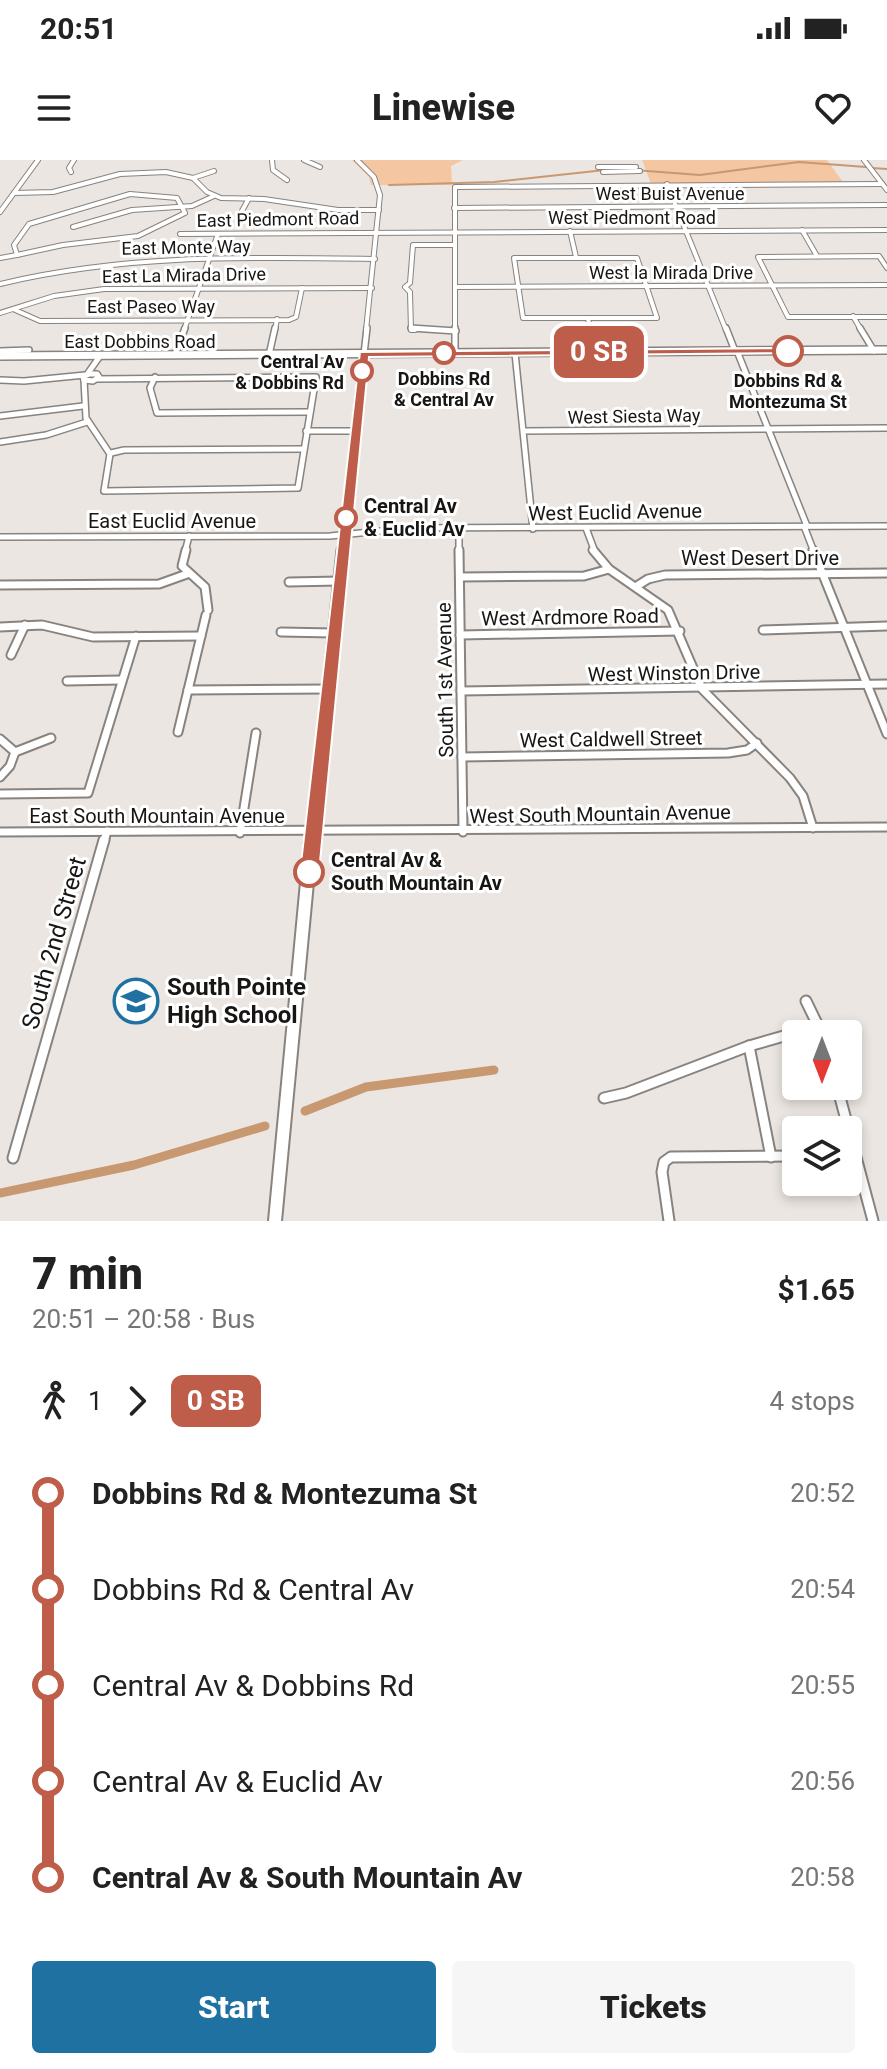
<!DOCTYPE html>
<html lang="en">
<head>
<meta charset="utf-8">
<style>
	body { margin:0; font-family:Roboto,sans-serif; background:#f6f6f6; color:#222; height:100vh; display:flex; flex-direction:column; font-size:30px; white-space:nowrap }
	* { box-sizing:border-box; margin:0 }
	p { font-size:26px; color:#767676 }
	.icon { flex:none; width:44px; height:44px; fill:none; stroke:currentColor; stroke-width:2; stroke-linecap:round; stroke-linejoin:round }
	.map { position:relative; height:1061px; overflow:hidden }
	.drawer { display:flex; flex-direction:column; background:#fff; flex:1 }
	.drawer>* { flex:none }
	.badge { padding:0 16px; border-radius:12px; font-size:28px; line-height:52px }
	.needle { width:52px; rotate:180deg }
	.controls { position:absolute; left:782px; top:860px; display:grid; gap:16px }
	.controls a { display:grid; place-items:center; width:80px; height:80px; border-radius:8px; background:#fff; box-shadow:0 4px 12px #0003; font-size:40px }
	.map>.badge { position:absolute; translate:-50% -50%; box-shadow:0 0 0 4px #fff }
	.legs { display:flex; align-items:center; gap:12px; height:88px; padding:0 32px; font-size:26px }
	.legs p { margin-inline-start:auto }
	.head { display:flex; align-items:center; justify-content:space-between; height:136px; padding:0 32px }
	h1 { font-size:44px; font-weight:800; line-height:60px }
	.primary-button { display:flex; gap:16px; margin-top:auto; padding:16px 32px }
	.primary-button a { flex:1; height:92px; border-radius:8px; background:#1f71a2; color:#fff; font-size:32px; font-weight:800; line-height:92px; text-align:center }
	.primary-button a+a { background:#f6f6f6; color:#222 }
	ul { padding:0 32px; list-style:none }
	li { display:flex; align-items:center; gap:28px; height:96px; font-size:30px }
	li i { display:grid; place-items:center; width:12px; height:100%; margin:0 10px; background:currentColor }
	li i::after { content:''; width:20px; height:20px; margin:-10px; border:6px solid; border-radius:50%; background:#fff }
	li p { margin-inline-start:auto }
	li:first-child i { background:linear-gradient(#0000 50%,currentColor 0) }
	li:last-child i { background:linear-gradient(currentColor 50%,#0000 0) }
	.status { display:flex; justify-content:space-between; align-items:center; height:56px; padding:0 40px; background:#fff; direction:ltr }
	.status svg { height:22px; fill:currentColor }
	header { display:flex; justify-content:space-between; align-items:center; height:104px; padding:0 32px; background:#fff; font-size:36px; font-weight:800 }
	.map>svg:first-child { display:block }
	.green { fill:#f4c7a2 }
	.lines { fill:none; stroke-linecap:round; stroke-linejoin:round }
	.stream { stroke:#c89870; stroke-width:2 }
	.canal { stroke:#c89870; stroke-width:9 }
	.minor-far3-casing { stroke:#88837f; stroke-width:6 }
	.minor-far2-casing { stroke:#88837f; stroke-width:8 }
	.minor-far1-casing { stroke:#88837f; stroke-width:11 }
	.minor-casing { stroke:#88837f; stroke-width:13 }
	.major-far2-casing { stroke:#88837f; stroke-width:10 }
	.major-far1-casing { stroke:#88837f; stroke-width:13 }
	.major-casing { stroke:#88837f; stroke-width:16 }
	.minor-far3 { stroke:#fff; stroke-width:4 }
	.minor-far2 { stroke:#fff; stroke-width:5 }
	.minor-far1 { stroke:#fff; stroke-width:7 }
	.minor { stroke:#fff; stroke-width:9 }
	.major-far2 { stroke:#fff; stroke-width:7 }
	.major-far1 { stroke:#fff; stroke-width:9 }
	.major { stroke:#fff; stroke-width:12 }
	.line-1 { fill:#be5d49; stroke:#fff; stroke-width:2 }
	.stop-1-dot { fill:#fff; stroke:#be5d49; stroke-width:4 }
	.labels { text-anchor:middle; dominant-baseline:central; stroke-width:6; stroke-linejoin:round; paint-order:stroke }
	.far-street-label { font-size:18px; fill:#181614; stroke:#fff }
	.far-stop-label { font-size:18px; font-weight:bold; fill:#181614; stroke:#fff }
	.stop-label { font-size:20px; font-weight:bold; fill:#181614; stroke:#fff; text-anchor:start }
	.street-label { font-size:20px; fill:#181614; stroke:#fff }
	.near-street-label { font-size:24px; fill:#181614; stroke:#fff }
	.near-poi-label { font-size:24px; font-weight:bold; fill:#181614; stroke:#fff; text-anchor:start }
</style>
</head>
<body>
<div class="status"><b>20:51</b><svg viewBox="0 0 49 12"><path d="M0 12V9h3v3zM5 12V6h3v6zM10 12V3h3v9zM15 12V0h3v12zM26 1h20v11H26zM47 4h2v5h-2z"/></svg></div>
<header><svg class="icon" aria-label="menu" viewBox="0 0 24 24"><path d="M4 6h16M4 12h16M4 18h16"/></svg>Linewise<svg class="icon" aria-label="heart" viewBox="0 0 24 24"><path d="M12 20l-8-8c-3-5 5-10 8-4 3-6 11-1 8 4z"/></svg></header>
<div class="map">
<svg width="887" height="1061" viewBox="0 0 887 1061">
	<rect width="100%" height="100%" fill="#ebe6e1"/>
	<!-- green -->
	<g class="green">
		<path d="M352 0H463L451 6 452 25H371L369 17Z"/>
		<path d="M642 0H827L843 22 651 24Z"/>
	</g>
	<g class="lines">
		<!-- stream -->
		<g class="stream">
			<path d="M872 8 887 9"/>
			<path d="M621 9 700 15 799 2 866 7"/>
			<path d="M389 25 494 22 614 9"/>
		</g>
		<!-- canal -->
		<g class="canal">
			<path d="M305 951 366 927 494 910"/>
			<path d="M0 1033 134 1005 265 966"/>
		</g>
		<!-- minor-far3 casing -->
		<g class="minor-far3-casing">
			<g id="minor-far3">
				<path d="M272 0 273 10 287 20"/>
				<path d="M304 0 320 7"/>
				<path d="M357 0 374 17 380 35 366 170"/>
				<path d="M864 0 887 30"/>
				<path d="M598 7H636"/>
				<path d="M71 12 69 8 74 0"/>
				<path d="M603 12 640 11"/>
				<path d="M193 18 214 11"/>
				<path d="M667 24 726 170"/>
				<path d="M14 33 53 32 120 14 166 12 193 18 207 32 221 38 264 39 338 50H379"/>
				<path d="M130 34 177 38 185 53 138 76 63 85 17 95 14 85 29 64Z"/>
				<path d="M454 48 887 45"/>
				<path d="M242 51 249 38"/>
				<path d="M0 52 38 0"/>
				<path d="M73 67 132 50 192 46 214 36"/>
				<path d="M802 70 817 96"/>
				<path d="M570 71 576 97"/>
				<path d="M180 74 887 70"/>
				<path d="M0 98 17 95"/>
				<path d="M514 98H637L657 158H523Z"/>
				<path d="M887 108 879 96 758 97 788 157H887"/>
				<path d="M0 124C124 94 248 97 375 99"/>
				<path d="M455 127 887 125"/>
				<path d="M13 149 40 161 289 160 296 157 302 128"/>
				<path d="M0 153 54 136 104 129 372 128"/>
				<path d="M853 156 861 170"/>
				<path d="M588 158 590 170"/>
				<path d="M184 170 218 74"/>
				<path d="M275 170 277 159"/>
				<path d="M415 170H411L410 132 405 127 410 123 413 85H454"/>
				<path d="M455 170V27L882 24"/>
			</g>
		</g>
		<!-- minor-far2 casing -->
		<g class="minor-far2-casing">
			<g id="minor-far2">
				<path d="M411 168 456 171"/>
				<path d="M455 168V193"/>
				<path d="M590 168 595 192"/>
				<path d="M726 168 735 191"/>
				<path d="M860 168 874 191"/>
				<path d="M0 191 29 190"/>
				<path d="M737 191 807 366"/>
				<path d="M515 193 533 369"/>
				<path d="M364 194 367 168"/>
				<path d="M175 195 185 168"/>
				<path d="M269 195 275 168"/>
				<path d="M88 213 100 196"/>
				<path d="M89 214H97L99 217 93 221 84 220 83 217Z"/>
				<path d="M155 217 150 228 157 253 310 252"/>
				<path d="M0 220 24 221 85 215"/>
				<path d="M84 220 86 258 110 294 104 331 298 328 316 217 97 219"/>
				<path d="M0 256 83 246"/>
				<path d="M306 271H355"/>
				<path d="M525 271 887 268"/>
				<path d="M0 282 46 275 87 262"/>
				<path d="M111 293 124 290 303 289"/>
				<path d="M804 366 814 392"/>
				<path d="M459 368V392"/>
				<path d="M586 368 595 392"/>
				<path d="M0 377 330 376 411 368 887 366"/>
				<path d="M185 392 189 376"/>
			</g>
		</g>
		<!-- minor-far1 casing -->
		<g class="minor-far1-casing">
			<g id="minor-far1">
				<path d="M186 390 182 406 205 427 208 450"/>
				<path d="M459 390 463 672"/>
				<path d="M593 390 609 409 668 450 702 529 790 618 803 636 813 668"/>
				<path d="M813 390 887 574"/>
				<path d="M460 417 584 416 609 409"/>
				<path d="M289 422 339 421"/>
				<path d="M0 425 159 424 187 414"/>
				<path d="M637 426 648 419 665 415 887 413"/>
				<path d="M0 467 42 465 93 477 201 476"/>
				<path d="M763 470 887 466"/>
				<path d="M281 472 333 473"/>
				<path d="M460 475 680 471"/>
				<path d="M11 495 25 465"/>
				<path d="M67 521 121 520"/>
				<path d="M188 530 328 529"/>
				<path d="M461 531 887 524"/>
				<path d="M178 572 206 455"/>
				<path d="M0 579 15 592 10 606 0 617"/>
				<path d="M15 592 51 578"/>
				<path d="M462 597 728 593 747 590 757 583"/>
				<path d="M0 634 88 633 136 476"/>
				<path d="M0 672 887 667"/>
				<path d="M240 673 256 573"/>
				<path d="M104 682 107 671"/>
			</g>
		</g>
		<!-- minor casing -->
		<g class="minor-casing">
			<g id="minor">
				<path d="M806 841 822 874"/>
				<path d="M749 886 771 997"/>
				<path d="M837 926 873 1061"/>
				<path d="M604 938 626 933 749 886 819 866"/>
				<path d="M13 998 104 680"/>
				<path d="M669 1061 662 1012 664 1002 671 997 796 996"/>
			</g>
		</g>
		<!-- major-far2 casing -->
		<g class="major-far2-casing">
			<g id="major-far2">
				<path d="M0 196 887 190"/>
				<path d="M342 392 364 194"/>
			</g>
		</g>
		<!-- major-far1 casing -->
		<g class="major-far1-casing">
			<path id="major-far1" d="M311 682 342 390"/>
		</g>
		<!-- major casing -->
		<g class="major-casing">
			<path id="major" d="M275 1061 311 680"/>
		</g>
		<!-- minor-far3 -->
		<use href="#minor-far3" class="minor-far3"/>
		<!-- minor-far2 -->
		<use href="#minor-far2" class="minor-far2"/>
		<!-- minor-far1 -->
		<use href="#minor-far1" class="minor-far1"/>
		<!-- minor -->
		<use href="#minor" class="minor"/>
		<!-- major-far2 -->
		<use href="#major-far2" class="major-far2"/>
		<!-- major-far1 -->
		<use href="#major-far1" class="major-far1"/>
		<!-- major -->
		<use href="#major" class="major"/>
	</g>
	<!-- line-1 -->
	<path class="line-1" d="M788 188 792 189V193L369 197 319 712 316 718 309 720 303 718 300 712 360 192Z"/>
	<!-- icons -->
	<defs>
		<g id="school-ring" transform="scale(2.3)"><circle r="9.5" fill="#fff" stroke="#1f71a2" stroke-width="1.5"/><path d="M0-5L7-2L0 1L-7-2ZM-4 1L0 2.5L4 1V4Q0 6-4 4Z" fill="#1f71a2"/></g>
	</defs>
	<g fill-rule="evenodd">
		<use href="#school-ring" x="136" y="841"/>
	</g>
	<!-- markers -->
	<g class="stop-1-dot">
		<circle cx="788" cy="191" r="14"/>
		<circle cx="444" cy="193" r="10"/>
		<circle cx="362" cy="211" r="10"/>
		<circle cx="346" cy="358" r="10"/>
		<circle cx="309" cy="712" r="14"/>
	</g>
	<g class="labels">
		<!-- far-street labels -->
		<g class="far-street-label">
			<text x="670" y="33">West Buist Avenue</text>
			<text x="632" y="57">West Piedmont Road</text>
			<text transform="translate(278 59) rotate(-1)">East Piedmont Road</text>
			<text transform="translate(186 87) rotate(-1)">East Monte Way</text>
			<text x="671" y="112">West la Mirada Drive</text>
			<text transform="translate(184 115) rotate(-1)">East La Mirada Drive</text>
			<text x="151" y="146">East Paseo Way</text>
			<text x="140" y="181">East Dobbins Road</text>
			<text transform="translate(634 256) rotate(-1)">West Siesta Way</text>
		</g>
		<!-- far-stop labels -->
		<g class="far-stop-label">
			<text x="344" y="201" text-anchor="end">Central Av<tspan x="344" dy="21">&amp; Dobbins Rd</tspan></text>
			<text x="444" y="218">Dobbins Rd<tspan x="444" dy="21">&amp; Central Av</tspan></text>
			<text x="788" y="220">Dobbins Rd &amp;<tspan x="788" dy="21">Montezuma St</tspan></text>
		</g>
		<!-- stop labels -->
		<g class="stop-label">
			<text x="364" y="346">Central Av<tspan x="364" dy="23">&amp; Euclid Av</tspan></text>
			<text x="331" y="700">Central Av &amp;<tspan x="331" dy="23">South Mountain Av</tspan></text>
		</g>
		<!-- street labels -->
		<g class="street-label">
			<text transform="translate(615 352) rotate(-1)">West Euclid Avenue</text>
			<text x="172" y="361">East Euclid Avenue</text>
			<text x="760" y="398">West Desert Drive</text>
			<text transform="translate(570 457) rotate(-1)">West Ardmore Road</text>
			<text transform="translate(674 513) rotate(-1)">West Winston Drive</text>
			<text transform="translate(445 520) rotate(-91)">South 1st Avenue</text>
			<text transform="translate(611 579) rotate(-1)">West Caldwell Street</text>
			<text transform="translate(600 654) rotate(-1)">West South Mountain Avenue</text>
			<text x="157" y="656">East South Mountain Avenue</text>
		</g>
		<!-- near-street labels -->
		<g class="near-street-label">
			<text transform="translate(54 783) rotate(-74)">South 2nd Street</text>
		</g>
		<!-- near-poi labels -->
		<g class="near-poi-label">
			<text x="167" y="827">South Pointe<tspan x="167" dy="28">High School</tspan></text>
		</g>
	</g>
</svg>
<div class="controls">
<a><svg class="needle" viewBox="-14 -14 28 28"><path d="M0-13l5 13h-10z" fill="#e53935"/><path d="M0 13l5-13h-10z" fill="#767676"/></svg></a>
<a><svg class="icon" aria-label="layers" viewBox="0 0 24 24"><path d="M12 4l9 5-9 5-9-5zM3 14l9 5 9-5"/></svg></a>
</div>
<b class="badge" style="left:599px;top:192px;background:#be5d49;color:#fff">0 SB</b>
</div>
<section class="drawer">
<div class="head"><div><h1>7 min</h1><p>20:51 – 20:58 · Bus</p></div><b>$1.65</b></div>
<div class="legs"><svg class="icon" aria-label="walk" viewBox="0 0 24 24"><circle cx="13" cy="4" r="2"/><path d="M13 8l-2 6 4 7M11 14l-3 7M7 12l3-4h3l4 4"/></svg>1<svg class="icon" aria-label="forward" viewBox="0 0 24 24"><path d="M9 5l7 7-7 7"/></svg><b class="badge" style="background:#be5d49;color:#fff">0 SB</b><p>4 stops</p></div>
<ul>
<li><i style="color:#be5d49"></i><b>Dobbins Rd &amp; Montezuma St</b><p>20:52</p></li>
<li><i style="color:#be5d49"></i><span>Dobbins Rd &amp; Central Av</span><p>20:54</p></li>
<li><i style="color:#be5d49"></i><span>Central Av &amp; Dobbins Rd</span><p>20:55</p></li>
<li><i style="color:#be5d49"></i><span>Central Av &amp; Euclid Av</span><p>20:56</p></li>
<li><i style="color:#be5d49"></i><b>Central Av &amp; South Mountain Av</b><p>20:58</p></li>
</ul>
<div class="primary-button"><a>Start</a><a>Tickets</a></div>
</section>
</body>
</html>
